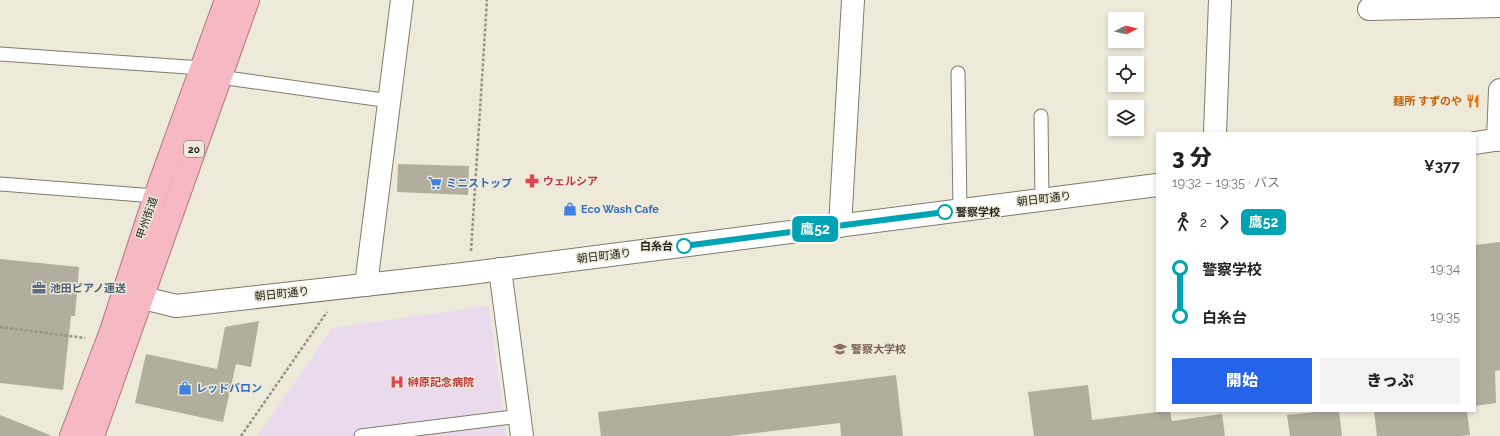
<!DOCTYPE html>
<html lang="ja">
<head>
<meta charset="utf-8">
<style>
	body { margin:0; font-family:Raleway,"Noto Sans JP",sans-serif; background:#f2f2f2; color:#222; height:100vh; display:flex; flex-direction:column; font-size:15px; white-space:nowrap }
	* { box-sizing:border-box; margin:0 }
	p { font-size:13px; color:#767676 }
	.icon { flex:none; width:22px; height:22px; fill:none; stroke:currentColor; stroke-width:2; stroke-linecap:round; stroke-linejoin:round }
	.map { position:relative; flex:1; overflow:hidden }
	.drawer { position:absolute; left:1156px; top:132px; width:320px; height:280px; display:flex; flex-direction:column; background:#fff; border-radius:0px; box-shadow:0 2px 6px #0003 }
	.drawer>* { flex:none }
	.badge { padding:0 8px; border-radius:6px; font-size:14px; line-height:26px }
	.needle { width:26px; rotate:83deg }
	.controls { position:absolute; left:1108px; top:12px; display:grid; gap:8px }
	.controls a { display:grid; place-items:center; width:36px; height:36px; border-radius:0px; background:#fff; box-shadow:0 2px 6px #0003; font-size:20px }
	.map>.badge { position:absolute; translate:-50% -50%; box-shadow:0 0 0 2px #fff }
	.legs { display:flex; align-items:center; gap:6px; height:44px; padding:0 16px; font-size:13px }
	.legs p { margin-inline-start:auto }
	.summary { display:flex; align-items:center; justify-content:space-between; height:68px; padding:0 16px }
	h1 { font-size:22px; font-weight:800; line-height:30px }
	.action { display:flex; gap:8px; margin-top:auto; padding:8px 16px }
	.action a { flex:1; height:46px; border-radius:0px; background:#2563eb; color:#fff; font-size:16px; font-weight:800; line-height:46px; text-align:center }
	.action a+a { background:#f2f2f2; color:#222 }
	ul { padding:0 16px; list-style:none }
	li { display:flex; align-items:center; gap:14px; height:48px; font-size:15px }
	li i { display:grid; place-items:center; width:6px; height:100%; margin:0 5px; background:currentColor }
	li i::after { content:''; width:10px; height:10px; margin:-5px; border:3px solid; border-radius:50%; background:#fff }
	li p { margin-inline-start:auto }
	li:first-child i { background:linear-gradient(#0000 50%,currentColor 0) }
	li:last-child i { background:linear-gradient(currentColor 50%,#0000 0) }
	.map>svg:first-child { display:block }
	.medical { fill:#e9daed }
	.building { fill:#b1ae9d }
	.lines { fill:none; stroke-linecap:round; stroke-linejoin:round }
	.service-casing { stroke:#7e7b6b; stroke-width:15 }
	.minor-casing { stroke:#7e7b6b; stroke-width:24 }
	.tertiary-casing { stroke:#7e7b6b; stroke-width:24 }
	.trunk-casing { stroke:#ab787e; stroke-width:24 }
	.path { stroke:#969487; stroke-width:2.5; stroke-dasharray:3 2; stroke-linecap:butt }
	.service { stroke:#fff; stroke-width:13 }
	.minor { stroke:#fff; stroke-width:22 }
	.tertiary { stroke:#fff; stroke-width:22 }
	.trunk { stroke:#f6b8c2; stroke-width:22 }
	.line-1-casing { stroke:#fff; stroke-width:9 }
	.line-1 { stroke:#00a3b4; stroke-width:6 }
	.stop-1-dot { fill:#fff; stroke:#00a3b4; stroke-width:2 }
	.labels { text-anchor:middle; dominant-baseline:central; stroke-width:3; stroke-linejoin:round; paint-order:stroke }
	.shield { fill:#eeead9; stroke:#605e54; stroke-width:1 }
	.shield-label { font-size:10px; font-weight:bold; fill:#23221b }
	.food-label { font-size:11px; font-weight:bold; fill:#c56008; stroke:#eeead9; text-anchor:end }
	.health-label { font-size:11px; font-weight:bold; fill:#be3a42; stroke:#eeead9; text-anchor:start }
	.shop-label { font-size:11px; font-weight:bold; fill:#366cbe; stroke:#eeead9; text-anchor:start }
	.street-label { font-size:11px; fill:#23221b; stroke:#eeead9 }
	.stop-label { font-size:11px; font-weight:bold; fill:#23221b; stroke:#eeead9; text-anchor:start }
	.service-label { font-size:11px; font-weight:bold; fill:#4e5e75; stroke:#eeead9; text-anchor:start }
	.education-label { font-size:11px; font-weight:bold; fill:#785e54; stroke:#eeead9; text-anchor:start }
</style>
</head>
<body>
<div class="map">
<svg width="1500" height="436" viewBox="0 0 1500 436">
	<rect width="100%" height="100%" fill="#eeead9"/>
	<!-- medical -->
	<path class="medical" d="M489 306 506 436H258L332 328Z"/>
	<!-- building -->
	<g class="building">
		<path d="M398 164 469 166 468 195 397 192Z"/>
		<path d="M1500 242V370L1495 371 1496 403 1475 406V245Z"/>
		<path d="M0 259 79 267 75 316H71L63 390 0 383Z"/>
		<path d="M259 321 251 367 236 364 223 422 135 403 146 354 217 369 225 327Z"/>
		<path d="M896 375 903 436H841L840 423 730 436H601L598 412Z"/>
		<path d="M1088 385 1092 420 1165 411H1170L1172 421 1222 414 1225 436H1034L1028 392Z"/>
		<path d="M1325 411H1339L1342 436H1290L1287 415Z"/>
		<path d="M1374 411H1467L1470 435 1460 436H1377Z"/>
		<path d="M0 415 50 435V436H0Z"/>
	</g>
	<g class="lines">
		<!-- service casing -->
		<g class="service-casing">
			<g id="service">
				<path d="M0 54 202 68"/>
				<path d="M958 73 960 210"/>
				<path d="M220 77 390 101"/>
				<path d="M1041 116 1042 199"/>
				<path d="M0 184 155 196"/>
				<path d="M361 436 520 416"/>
			</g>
		</g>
		<!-- minor casing -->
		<g class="minor-casing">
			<g id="minor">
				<path d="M1369 9 1500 6"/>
				<path d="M1215 133 1220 0"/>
				<path d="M1498 140 1500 90"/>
				<path d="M840 226 853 0"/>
				<path d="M366 285 402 0"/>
			</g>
		</g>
		<!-- tertiary casing -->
		<g class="tertiary-casing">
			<g id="tertiary">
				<path d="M1475 143 1500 139"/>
				<path d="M500 269 522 436"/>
				<path d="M123 293 176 306 463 274 1157 185"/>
			</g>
		</g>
		<!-- trunk casing -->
		<g class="trunk-casing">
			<g id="trunk">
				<path d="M71 436 111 331 155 196 226 0"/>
				<path d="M93 436 248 0"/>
			</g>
		</g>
		<!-- path -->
		<g class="path">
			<path d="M471 251 487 0"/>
			<path d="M0 327 85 338"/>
			<path d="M241 436 327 312"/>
		</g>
		<!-- service -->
		<use href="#service" class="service"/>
		<!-- minor -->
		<use href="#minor" class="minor"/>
		<!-- tertiary -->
		<use href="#tertiary" class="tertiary"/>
		<!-- trunk -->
		<use href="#trunk" class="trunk"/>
	</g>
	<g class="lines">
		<!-- line-1 casing -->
		<g class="line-1-casing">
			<path id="line-1" d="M684 246 945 212"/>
		</g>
		<!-- line-1 -->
		<use href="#line-1" class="line-1"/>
	</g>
	<!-- icons -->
	<defs>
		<g id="restaurant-bare" transform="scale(1.08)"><path d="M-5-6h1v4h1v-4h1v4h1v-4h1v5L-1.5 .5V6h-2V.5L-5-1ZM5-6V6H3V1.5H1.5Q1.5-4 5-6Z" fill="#e8710a" stroke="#eeead9" stroke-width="2.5" paint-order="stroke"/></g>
		<g id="pharmacy-bare" transform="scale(1.08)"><path d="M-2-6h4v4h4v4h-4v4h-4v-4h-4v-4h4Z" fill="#e0444e" stroke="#eeead9" stroke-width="2.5" paint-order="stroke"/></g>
		<g id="supermarket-bare" transform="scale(1.08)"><path d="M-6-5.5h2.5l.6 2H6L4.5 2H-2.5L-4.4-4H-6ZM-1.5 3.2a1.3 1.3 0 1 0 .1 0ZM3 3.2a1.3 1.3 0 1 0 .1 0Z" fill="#3f7fe0" stroke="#eeead9" stroke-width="2.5" paint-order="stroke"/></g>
		<g id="shop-bare" transform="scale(1.08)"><path d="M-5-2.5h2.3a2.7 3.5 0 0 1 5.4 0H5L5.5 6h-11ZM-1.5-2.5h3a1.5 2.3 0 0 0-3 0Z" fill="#3f7fe0" stroke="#eeead9" stroke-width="2.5" paint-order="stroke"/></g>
		<g id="office-bare" transform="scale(1.08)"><path d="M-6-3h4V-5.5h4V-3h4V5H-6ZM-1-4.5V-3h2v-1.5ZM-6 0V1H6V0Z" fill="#5c6f8a" stroke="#eeead9" stroke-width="2.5" paint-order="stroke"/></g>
		<g id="university-bare" transform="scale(1.08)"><path d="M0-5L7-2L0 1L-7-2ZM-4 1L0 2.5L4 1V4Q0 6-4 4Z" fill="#8d6e63" stroke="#eeead9" stroke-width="2.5" paint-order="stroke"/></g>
		<g id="hospital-bare" transform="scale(1.08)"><path d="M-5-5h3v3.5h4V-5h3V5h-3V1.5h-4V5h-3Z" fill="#e0444e" stroke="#eeead9" stroke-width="2.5" paint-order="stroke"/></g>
	</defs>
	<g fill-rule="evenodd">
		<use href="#restaurant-bare" x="1473" y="101"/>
		<use href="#pharmacy-bare" x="532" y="181"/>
		<use href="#supermarket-bare" x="435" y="183"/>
		<use href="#shop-bare" x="570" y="209"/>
		<use href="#office-bare" x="39" y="288"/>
		<use href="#university-bare" x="840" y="349"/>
		<use href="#hospital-bare" x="397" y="382"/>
		<use href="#shop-bare" x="185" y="388"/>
	</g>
	<!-- markers -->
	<g class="stop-1-dot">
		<circle cx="945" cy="212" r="7"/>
		<circle cx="684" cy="246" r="7"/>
	</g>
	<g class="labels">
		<!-- shield labels -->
		<rect class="shield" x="184" y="141" width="20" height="16" rx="3"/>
		<g class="shield-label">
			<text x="194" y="149">20</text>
		</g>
		<!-- food labels -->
		<g class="food-label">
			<text x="1462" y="101">麺所 すずのや</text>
		</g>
		<!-- health labels -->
		<g class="health-label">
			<text x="543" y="181">ウェルシア</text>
			<text x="408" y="382">榊原記念病院</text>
		</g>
		<!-- shop labels -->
		<g class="shop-label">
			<text x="446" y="183">ミニストップ</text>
			<text x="581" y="209">Eco Wash Cafe</text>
			<text x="196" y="388">レッドバロン</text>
		</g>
		<!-- street labels -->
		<g class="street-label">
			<text transform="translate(1044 199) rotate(-7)">朝日町通り</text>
			<text transform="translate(147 218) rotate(-71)">甲州街道</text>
			<text transform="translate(604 256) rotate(-7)">朝日町通り</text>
			<text transform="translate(282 294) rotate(-6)">朝日町通り</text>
		</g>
		<!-- stop labels -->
		<g class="stop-label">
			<text x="956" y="212">警察学校</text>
			<text x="673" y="246" text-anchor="end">白糸台</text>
		</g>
		<!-- service labels -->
		<g class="service-label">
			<text x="50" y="288">池田ピアノ運送</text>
		</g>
		<!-- education labels -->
		<g class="education-label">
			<text x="851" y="349">警察大学校</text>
		</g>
	</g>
</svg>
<div class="controls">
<a><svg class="needle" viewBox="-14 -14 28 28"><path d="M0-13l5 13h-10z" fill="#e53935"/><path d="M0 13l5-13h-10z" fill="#767676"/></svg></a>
<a><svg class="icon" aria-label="locate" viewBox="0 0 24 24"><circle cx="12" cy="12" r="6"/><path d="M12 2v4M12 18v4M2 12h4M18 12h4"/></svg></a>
<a><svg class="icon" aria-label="layers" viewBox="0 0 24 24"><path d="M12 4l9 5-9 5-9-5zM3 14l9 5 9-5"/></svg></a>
</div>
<b class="badge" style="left:815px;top:229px;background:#00a3b4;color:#fff">鷹52</b>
<section class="drawer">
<div class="summary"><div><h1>3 分</h1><p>19:32 – 19:35 · バス</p></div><b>¥377</b></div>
<div class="legs"><svg class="icon" aria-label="walk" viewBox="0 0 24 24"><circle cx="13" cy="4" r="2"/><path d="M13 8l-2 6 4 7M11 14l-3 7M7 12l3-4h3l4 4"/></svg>2<svg class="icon" aria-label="forward" viewBox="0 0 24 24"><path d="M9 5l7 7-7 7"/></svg><b class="badge" style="background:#00a3b4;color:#fff">鷹52</b></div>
<ul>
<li><i style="color:#00a3b4"></i><b>警察学校</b><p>19:34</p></li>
<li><i style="color:#00a3b4"></i><b>白糸台</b><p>19:35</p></li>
</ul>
<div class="action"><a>開始</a><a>きっぷ</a></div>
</section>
</div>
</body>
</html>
